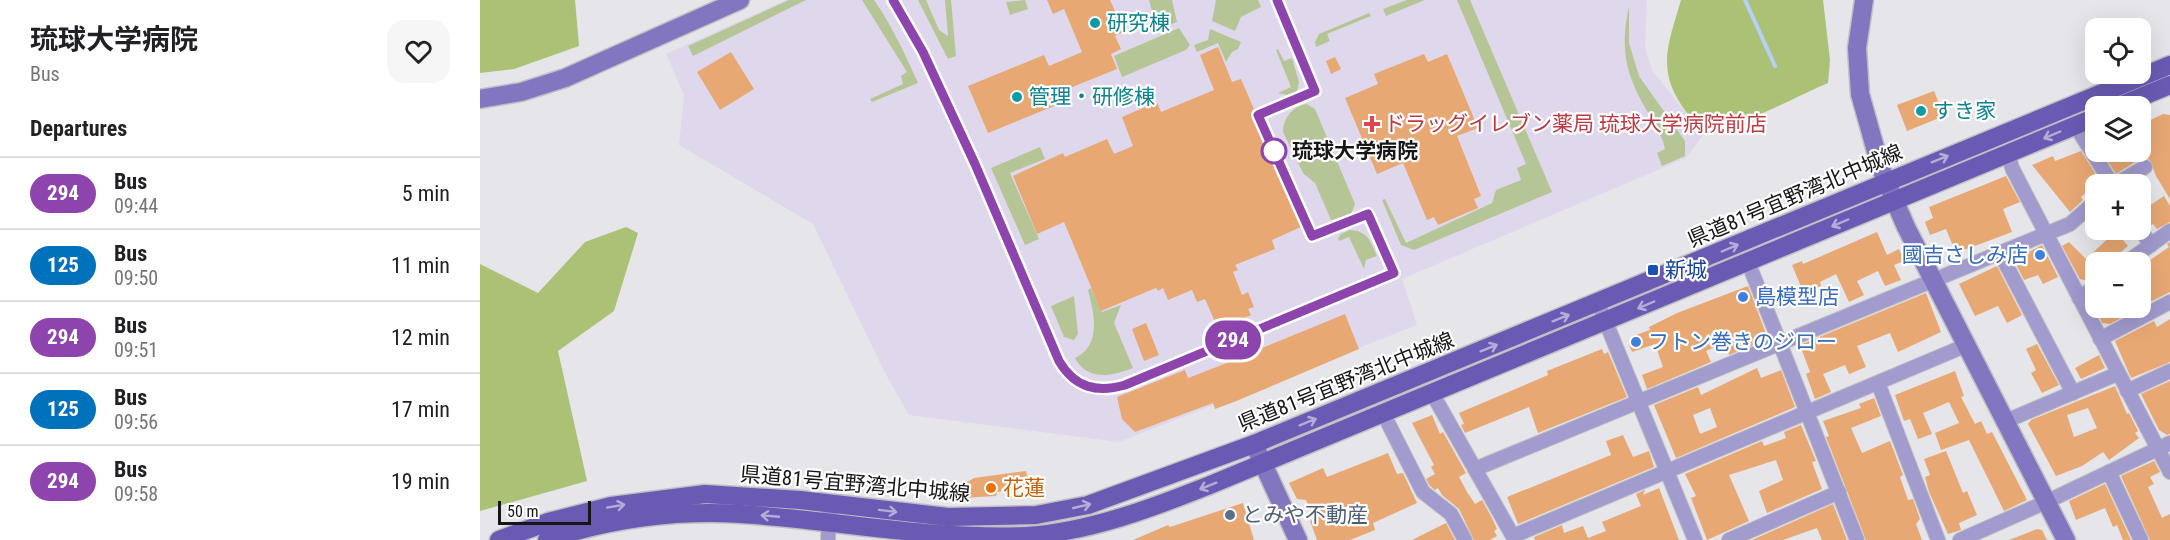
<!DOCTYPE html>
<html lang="en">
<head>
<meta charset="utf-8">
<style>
	body { margin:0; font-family:"Roboto Condensed","Noto Sans JP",sans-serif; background:#f6f6f6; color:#202124; height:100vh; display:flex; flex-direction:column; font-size:22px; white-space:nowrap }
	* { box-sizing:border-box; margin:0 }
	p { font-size:20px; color:#757577 }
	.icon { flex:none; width:33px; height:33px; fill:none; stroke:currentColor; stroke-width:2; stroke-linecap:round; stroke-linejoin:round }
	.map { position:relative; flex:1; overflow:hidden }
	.details { display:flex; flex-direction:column; background:#fff; width:480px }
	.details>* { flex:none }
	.badge { padding:0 12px; border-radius:20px; font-size:21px; line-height:39px }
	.tools { position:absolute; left:1605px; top:18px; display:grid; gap:12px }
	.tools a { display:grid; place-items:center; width:66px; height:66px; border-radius:12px; background:#fff; box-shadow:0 6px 24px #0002; font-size:30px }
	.scale { position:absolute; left:18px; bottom:15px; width:93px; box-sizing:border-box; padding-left:6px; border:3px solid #161617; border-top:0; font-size:16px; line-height:21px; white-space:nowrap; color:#161617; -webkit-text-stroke:4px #fff; paint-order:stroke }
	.map>.badge { position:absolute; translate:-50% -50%; box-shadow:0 0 0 3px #fff }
	h2 { padding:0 30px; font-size:22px; line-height:54px }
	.round { display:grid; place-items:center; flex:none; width:63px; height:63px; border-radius:18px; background:#f6f6f6 }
	.headline { display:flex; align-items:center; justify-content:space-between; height:102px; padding:0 30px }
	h1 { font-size:28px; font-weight:700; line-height:45px }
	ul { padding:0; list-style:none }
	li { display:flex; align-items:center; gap:18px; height:72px; padding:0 30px; border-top:2px solid #e0e0e0 }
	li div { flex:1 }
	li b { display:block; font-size:22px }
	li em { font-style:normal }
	li .badge { min-width:66px; font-weight:700; text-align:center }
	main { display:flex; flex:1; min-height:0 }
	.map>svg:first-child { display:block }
	.medical { fill:#dfd8ed }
	.green { fill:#b6c596 }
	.forest { fill:#abc176 }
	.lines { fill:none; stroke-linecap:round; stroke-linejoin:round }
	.stream { stroke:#b8d0f7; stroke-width:4 }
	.building { fill:#e8a874; fill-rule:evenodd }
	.street-casing { stroke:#c0c0c4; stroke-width:16 }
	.secondary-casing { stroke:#c0c0c4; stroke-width:21 }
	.primary-casing { stroke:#c0c0c4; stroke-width:21 }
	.street { stroke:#a19bce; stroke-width:14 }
	.secondary { stroke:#8176bf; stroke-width:18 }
	.primary { stroke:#6b5ab4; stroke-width:18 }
	.oneway { stroke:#b5acda }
	.line-casing { stroke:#fff; stroke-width:14 }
	.line { stroke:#8e44ad; stroke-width:9 }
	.culture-dot { fill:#0f9aa8; stroke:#fff; stroke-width:2 }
	.health-dot { fill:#e0444e; stroke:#fff; stroke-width:2 }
	.stop-dot { fill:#fff; stroke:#8e44ad; stroke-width:3 }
	.shop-dot { fill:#3f7fe0; stroke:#fff; stroke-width:2 }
	.transit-dot { fill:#1a4fb4; stroke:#fff; stroke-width:2 }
	.food-dot { fill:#e8710a; stroke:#fff; stroke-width:2 }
	.service-dot { fill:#5c6f8a; stroke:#fff; stroke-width:2 }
	.labels { text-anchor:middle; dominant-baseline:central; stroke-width:4.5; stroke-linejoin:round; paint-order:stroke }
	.culture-label { font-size:21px; fill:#0d838f; stroke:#fff; text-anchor:start }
	.health-label { font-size:21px; fill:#be3a42; stroke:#fff; text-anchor:start }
	.stop-label { font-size:21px; font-weight:bold; fill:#161617; stroke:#fff; text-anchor:start }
	.street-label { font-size:21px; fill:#161617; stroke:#fff }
	.shop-label { font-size:21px; fill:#366cbe; stroke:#fff; text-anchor:start }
	.transit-label { font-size:21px; fill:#164399; stroke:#fff; text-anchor:start }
	.food-label { font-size:21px; fill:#c56008; stroke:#fff; text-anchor:start }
	.service-label { font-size:21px; fill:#4e5e75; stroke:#fff; text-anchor:start }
</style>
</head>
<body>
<main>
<section class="details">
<div class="headline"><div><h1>琉球大学病院</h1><p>Bus</p></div><a class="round"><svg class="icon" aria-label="heart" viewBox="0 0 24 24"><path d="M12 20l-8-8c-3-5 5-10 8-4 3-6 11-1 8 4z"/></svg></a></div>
<h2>Departures</h2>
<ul>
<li><span class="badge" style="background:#8e44ad;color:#fff">294</span><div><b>Bus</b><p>09:44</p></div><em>5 min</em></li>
<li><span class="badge" style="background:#0072bc;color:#fff">125</span><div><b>Bus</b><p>09:50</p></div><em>11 min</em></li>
<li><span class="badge" style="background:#8e44ad;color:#fff">294</span><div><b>Bus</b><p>09:51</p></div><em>12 min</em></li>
<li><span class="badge" style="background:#0072bc;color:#fff">125</span><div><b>Bus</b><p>09:56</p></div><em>17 min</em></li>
<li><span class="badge" style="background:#8e44ad;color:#fff">294</span><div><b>Bus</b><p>09:58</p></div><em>19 min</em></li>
</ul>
</section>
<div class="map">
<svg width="1690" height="540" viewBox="0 0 1690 540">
	<rect width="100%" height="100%" fill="#e5e5ea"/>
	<!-- medical -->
	<path class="medical" d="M306 0H1167L1165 48 1172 70 1223 135 1206 158 922 279 937 325 639 442 429 415 405 373 333 224 199 145 204 95 186 54Z"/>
	<!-- green -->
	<g class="green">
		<path d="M309 0H326L213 56 208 46Z"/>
		<path d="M382 0H394C412 26 425 54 438 83L392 102 390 99 423 84 421 76 427 72Z"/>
		<path d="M438 0H446L459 30 468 36 465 0H471L476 56 468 59Z"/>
		<path d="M545 0 548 9 530 15 526 2Z"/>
		<path d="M669 0H692L697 22 677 30Z"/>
		<path d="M736 0H778L781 7 761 17 755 31 732 21Z"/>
		<path d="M927 0H945L906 16 903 9Z"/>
		<path d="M977 0H990L1072 192 934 250 921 245 902 200 905 199 926 243 1012 203 1016 190 1041 180 1037 168 1046 164Z"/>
		<path d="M1149 6V43L1159 76 1205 141V156L1182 166 1177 153 1185 149C1182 134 1174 124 1167 111 1145 73 1140 49 1149 6Z"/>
		<path d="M889 13 891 16 847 34 850 41 836 47 835 42 839 34Z"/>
		<path d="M699 28 710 45 706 50 642 77 634 56Z"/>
		<path d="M730 29 761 42 758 49 752 52 746 62 738 43 717 52 714 45 728 40Z"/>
		<path d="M798 49 804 61 812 58 819 82 817 91 808 95 798 93 811 87 796 50Z"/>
		<path d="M827 104 835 109 875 204 871 214 851 220 835 183 823 173 803 132C803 118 813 106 827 104Z"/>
		<path d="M560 147 565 159 530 173 559 239 545 245 511 168Z"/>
		<path d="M870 230C888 231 891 242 897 256L886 260 884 269 869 237 859 241 858 238 861 234Z"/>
		<path d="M611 288 622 312 641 305 634 323 653 368C632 376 608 382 595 358 622 346 614 313 608 290Z"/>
		<path d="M594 296 598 334 594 340 584 337 571 306Z"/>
	</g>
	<!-- forest -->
	<g class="forest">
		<path d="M0 0H95L99 46 34 69 0 73Z"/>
		<path d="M1201 0H1343L1350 60 1348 83C1321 94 1254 131 1228 129 1217 128 1213 120 1207 113 1175 71 1188 45 1201 0Z"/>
		<path d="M146 227 158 233 134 311 78 351 107 481 0 511V264L58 293 105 242Z"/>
	</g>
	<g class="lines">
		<!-- stream -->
		<path class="stream" d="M1265 0 1295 66"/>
	</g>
	<!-- building -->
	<g class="building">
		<path d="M567 0H630L644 32 635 36 641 49 631 54 637 69 580 92 584 102 508 133 488 86 564 55 569 66 602 52 584 9 573 14Z"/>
		<path d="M738 47 752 82 761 79 774 109 778 107 808 177 803 180 823 226 792 240 795 249 755 265 758 270 753 272 762 295 768 292 774 307 768 309 771 315 747 325 760 357 865 314 879 349 754 402 735 409 733 403 655 432 642 419 637 397 705 370 708 378 752 361 725 299 717 302 712 290 688 300 683 288 678 291 676 288 621 311 584 222 557 234 533 176 583 153 585 157 627 139 634 154 653 146 642 117 677 102 681 112 734 90 720 55Z"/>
		<path d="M251 52 274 89 240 110 217 72Z"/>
		<path d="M944 54 948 62 967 54 998 128 977 136 1001 196 994 199 998 208 958 225 954 217 947 220 923 163 897 174 865 98 898 84 894 74Z"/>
		<path d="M855 57 861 69 851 74 846 61Z"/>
		<path d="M1454 91 1464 116 1427 131 1417 105Z"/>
		<path d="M1683 114 1690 115V199L1676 176 1670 160 1663 157 1636 174 1622 152H1660V125Z"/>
		<path d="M1601 151 1622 184H1616L1601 197 1603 200 1590 212 1552 165 1573 156 1575 161Z"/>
		<path d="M1526 176 1540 202 1523 209 1532 232 1476 253 1466 229 1450 235 1445 222 1453 218 1449 207Z"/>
		<path d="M1684 196 1690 206V222L1677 229 1673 224 1669 226 1663 221 1660 212Z"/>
		<path d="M1636 231 1648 246 1629 262H1616V276L1608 281 1600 279 1582 246 1589 242 1606 259Z"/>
		<path d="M1397 232 1407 255 1419 249 1424 261 1414 265 1421 280 1405 286 1398 271 1377 281 1384 295 1369 302 1356 274 1340 282 1341 286 1324 294 1312 265 1322 261 1323 264Z"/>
		<path d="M1690 242V292L1660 307V288L1663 294 1665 292 1660 284V267L1689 247 1687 244Z"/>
		<path d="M1562 245 1578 277 1563 284 1558 275 1544 280 1534 260Z"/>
		<path d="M1517 266 1542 315 1527 323 1518 306 1495 316 1479 284Z"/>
		<path d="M1268 286 1288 339 1249 355 1246 343 1226 351 1231 362 1167 389 1162 375 1183 367 1175 344 1152 352 1149 344 1153 336 1170 330 1169 327 1197 313Z"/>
		<path d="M1446 293 1461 332 1418 352 1410 333 1377 346 1386 367 1369 374 1365 365 1343 374 1351 392 1335 399 1326 374 1330 372 1320 345Z"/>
		<path d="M1627 308H1660L1630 324 1622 323 1618 312Z"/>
		<path d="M1690 319V362L1651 378 1635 341 1674 321 1677 327Z"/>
		<path d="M666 323 679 355 664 361 652 329Z"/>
		<path d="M1557 344 1579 385 1562 393 1551 373 1556 370 1546 349Z"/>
		<path d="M1122 349 1124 354 1128 352 1147 397 1058 433 1049 407 985 433 981 425 984 424 979 413 1068 375 1067 371Z"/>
		<path d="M1619 355 1625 368 1601 379 1595 368Z"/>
		<path d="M1277 368 1281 378 1301 370 1315 407 1196 458 1174 405 1218 387 1221 395ZM1230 408 1237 427 1220 434 1213 415Z"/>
		<path d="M1475 371 1484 396 1481 397 1495 424 1501 421 1507 434 1512 432 1547 500 1524 511 1489 440 1461 450 1455 433 1479 423 1469 402 1443 413 1452 434 1438 439 1430 419 1424 421 1415 395Z"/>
		<path d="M1690 381V434L1687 435 1679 430 1661 394Z"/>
		<path d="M1635 386 1647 414 1649 413 1658 431 1655 433 1659 438 1629 460 1623 452 1602 466 1576 476 1548 424 1551 420ZM1608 408 1617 428 1594 437 1587 415Z"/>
		<path d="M1394 398 1401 416 1371 428 1382 453 1410 441 1423 475 1420 477 1428 500 1433 499 1440 519 1436 524 1442 540H1386L1346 437 1349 436 1343 421 1381 408 1379 404Z"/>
		<path d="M952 415 960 434 963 432 986 473 979 477 987 492 995 504 1002 500 1012 518 1017 529 1014 531 1017 536 1010 540H994L979 509 962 495 958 488 955 490 950 486 946 479 955 474 951 467 954 465 932 423Z"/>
		<path d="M1321 425 1336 461 1332 462 1342 489 1287 513 1279 491 1303 480 1296 460 1249 475 1269 521 1227 540 1211 498 1216 496 1205 474 1282 441 1284 446 1306 438 1304 432Z"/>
		<path d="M1143 435 1153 457 1169 451 1174 467 1038 524 1027 497 1131 455 1126 441Z"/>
		<path d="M1466 451 1483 493 1487 491 1497 515 1479 523 1481 530 1468 534 1449 492 1445 477 1450 475 1444 459Z"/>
		<path d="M908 453 917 474 923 473 937 503 893 523 895 530 870 540H837L830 521 834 519 826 500 817 499 809 483 843 468 847 477Z"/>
		<path d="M1674 461 1680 472 1670 477 1674 484 1668 487 1682 518 1690 514V540H1670L1641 476Z"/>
		<path d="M546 471 547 476H551V488L517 492 516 496 481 498 486 483 494 478Z"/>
		<path d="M1625 484 1651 540H1643L1637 525 1633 527 1625 508 1596 520 1589 501Z"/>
		<path d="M1179 488 1199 540H1055L1054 537 1082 525 1084 533 1103 526 1108 538 1126 531 1122 522 1161 506 1156 494 1165 490 1163 495Z"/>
		<path d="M763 503 774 540H653L688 525 690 527Z"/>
		<path d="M1353 504 1367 540H1342L1337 528 1303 540H1272Z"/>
		<path d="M966 523 975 540H932Z"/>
		<path d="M1557 529 1562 530 1567 540H1529Z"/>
	</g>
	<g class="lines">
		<!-- street casing -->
		<g class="street-casing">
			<g id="street">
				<path d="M1595 125 1632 184"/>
				<path d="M1528 153 1532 168 1690 472"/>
				<path d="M1636 184 1665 167"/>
				<path d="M1660 229 1671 245"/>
				<path d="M1520 253 1593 393"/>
				<path d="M1268 262 1377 540"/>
				<path d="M1647 262 1690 231"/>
				<path d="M1599 298 1616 286"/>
				<path d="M1118 303 1215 540"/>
				<path d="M1620 339 1690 302"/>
				<path d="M1398 383 1458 540"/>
				<path d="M1647 391 1690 371"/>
				<path d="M952 393 1035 540"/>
				<path d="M903 413 943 492 971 514 985 540"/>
				<path d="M1526 421 1637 374"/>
				<path d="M995 469 1590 224 1616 201"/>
				<path d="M1629 472 1661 540"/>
				<path d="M1033 536 1487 345"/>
				<path d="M348 540 350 504"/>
				<path d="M1249 540 1359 492"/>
				<path d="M1480 540 1566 502 1690 443"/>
			</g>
		</g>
		<!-- secondary casing -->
		<g class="secondary-casing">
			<g id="secondary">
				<path d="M1384 0 1377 48 1380 94 1401 169 1426 227 1586 540"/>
				<path d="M0 99 41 92 85 78 260 0"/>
				<path d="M774 444 818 540"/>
			</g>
		</g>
		<!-- primary casing -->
		<g class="primary-casing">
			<g id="primary">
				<path d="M1639 106 1690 85"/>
				<path d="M19 540 68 522 131 506 225 494 320 500 468 517 556 515 608 505 774 444 1690 65"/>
				<path d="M67 540C128 519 196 510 260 514 356 520 450 540 546 536 609 532 672 508 730 485L1616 117"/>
			</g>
		</g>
		<!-- street -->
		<use href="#street" class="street"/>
		<!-- secondary -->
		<use href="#secondary" class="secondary"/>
		<!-- primary -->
		<use href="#primary" class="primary"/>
	</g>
	<!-- one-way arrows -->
	<defs><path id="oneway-shaft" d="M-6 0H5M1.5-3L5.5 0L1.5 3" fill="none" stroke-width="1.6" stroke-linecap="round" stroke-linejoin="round" transform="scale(1.5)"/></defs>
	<g class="oneway">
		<use href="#oneway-shaft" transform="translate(1572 135) rotate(157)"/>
		<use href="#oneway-shaft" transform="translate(1460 159) rotate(-22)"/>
		<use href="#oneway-shaft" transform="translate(1360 223) rotate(157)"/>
		<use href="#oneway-shaft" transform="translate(1250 248) rotate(-23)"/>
		<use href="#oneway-shaft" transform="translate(1166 305) rotate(157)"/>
		<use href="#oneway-shaft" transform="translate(1081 318) rotate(-22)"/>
		<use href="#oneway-shaft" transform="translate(1009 348) rotate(-22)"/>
		<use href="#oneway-shaft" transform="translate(828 422) rotate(-22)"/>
		<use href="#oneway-shaft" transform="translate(728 486) rotate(158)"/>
		<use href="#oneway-shaft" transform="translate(136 506) rotate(-10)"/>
		<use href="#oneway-shaft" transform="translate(602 506) rotate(-13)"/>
		<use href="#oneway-shaft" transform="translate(408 511) rotate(7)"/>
		<use href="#oneway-shaft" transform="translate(290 516) rotate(-175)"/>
	</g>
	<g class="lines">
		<!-- line casing -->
		<g class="line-casing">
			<path id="line" d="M413 0 443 52 495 164 579 361C595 388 617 393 645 385L914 273 888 214 832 236 778 115 835 91 797 0"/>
		</g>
		<!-- line -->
		<use href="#line" class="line"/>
	</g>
	<!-- markers -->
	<g class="culture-dot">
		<circle cx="615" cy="23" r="6"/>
		<circle cx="537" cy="97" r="6"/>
		<circle cx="1441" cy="111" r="6"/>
	</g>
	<path class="health-dot" d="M889 115h6v6h6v6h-6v6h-6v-6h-6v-6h6z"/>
	<circle class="stop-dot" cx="794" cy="151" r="12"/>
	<g class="shop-dot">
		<circle cx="1560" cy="255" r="6"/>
		<circle cx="1263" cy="297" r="6"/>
		<circle cx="1156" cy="342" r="6"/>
	</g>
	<rect class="transit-dot" x="1167" y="264" width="12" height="12" rx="3"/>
	<circle class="food-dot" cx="511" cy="488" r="6"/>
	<circle class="service-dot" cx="750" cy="515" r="6"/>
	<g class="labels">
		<!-- culture labels -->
		<g class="culture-label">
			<text x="627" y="23">研究棟</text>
			<text x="549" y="97">管理・研修棟</text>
			<text x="1453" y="111">すき家</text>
		</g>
		<!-- health labels -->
		<g class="health-label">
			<text x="904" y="124">ドラッグイレブン薬局 琉球大学病院前店</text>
		</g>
		<!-- stop labels -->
		<g class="stop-label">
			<text x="812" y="151">琉球大学病院</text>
		</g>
		<!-- street labels -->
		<g class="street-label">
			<text transform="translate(1315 196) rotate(-23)">県道81号宜野湾北中城線</text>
			<text transform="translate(866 382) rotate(-22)">県道81号宜野湾北中城線</text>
			<text transform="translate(375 484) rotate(5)">県道81号宜野湾北中城線</text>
		</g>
		<!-- shop labels -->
		<g class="shop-label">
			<text x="1548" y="255" text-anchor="end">國吉さしみ店</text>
			<text x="1275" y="297">島模型店</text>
			<text x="1168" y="342">フトン巻きのジロー</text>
		</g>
		<!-- transit labels -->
		<g class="transit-label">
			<text x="1185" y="270">新城</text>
		</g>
		<!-- food labels -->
		<g class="food-label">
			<text x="523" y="488">花蓮</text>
		</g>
		<!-- service labels -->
		<g class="service-label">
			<text x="762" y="515">とみや不動産</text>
		</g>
	</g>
</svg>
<div class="tools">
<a><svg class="icon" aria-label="locate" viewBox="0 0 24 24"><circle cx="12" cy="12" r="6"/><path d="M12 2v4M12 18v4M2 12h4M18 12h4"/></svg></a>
<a><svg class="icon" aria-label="layers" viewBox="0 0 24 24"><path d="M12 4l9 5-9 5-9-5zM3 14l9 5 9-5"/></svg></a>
<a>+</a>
<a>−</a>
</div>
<div class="scale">50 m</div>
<b class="badge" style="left:753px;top:340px;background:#8e44ad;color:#fff">294</b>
</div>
</main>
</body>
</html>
